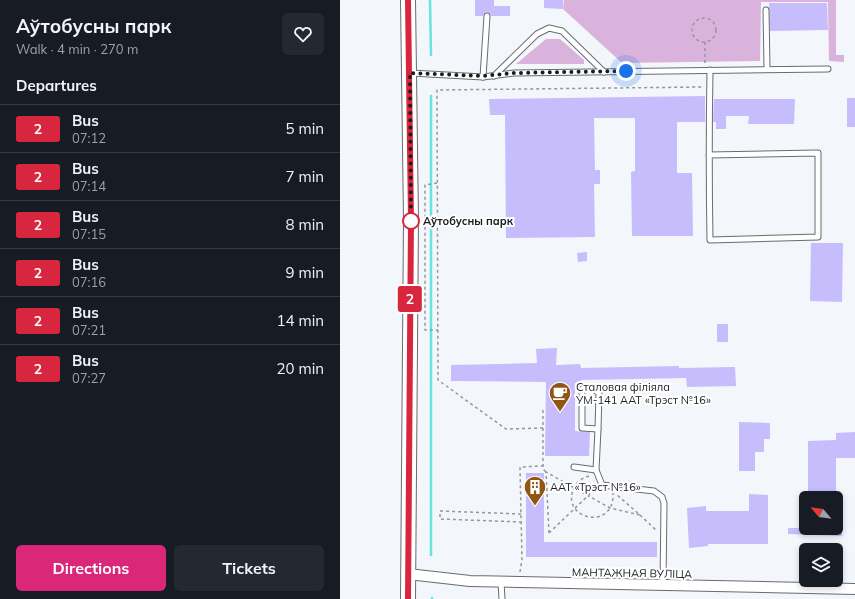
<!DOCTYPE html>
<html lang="en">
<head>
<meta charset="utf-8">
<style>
	body { margin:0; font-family:Mulish,sans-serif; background:#242831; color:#f1f3f6; height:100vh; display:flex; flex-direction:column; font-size:15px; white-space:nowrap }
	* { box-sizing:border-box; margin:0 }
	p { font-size:13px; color:#9ea1a6 }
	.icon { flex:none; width:22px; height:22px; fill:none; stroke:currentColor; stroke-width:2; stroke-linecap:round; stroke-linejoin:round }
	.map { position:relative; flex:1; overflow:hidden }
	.details { display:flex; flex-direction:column; background:#171b24; width:340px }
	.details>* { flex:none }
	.badge { padding:0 8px; border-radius:3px; font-size:14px; line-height:26px }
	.needle { width:26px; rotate:299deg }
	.tools { position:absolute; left:459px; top:491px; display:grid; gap:8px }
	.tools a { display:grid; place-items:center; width:44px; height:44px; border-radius:6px; background:#171b24; box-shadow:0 2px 6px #0003; font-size:20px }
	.you { position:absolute; width:20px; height:20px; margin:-10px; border:3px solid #fff; border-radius:50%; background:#1a73e8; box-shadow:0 0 0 6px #1a73e833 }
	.map>.badge { position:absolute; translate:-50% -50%; box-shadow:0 0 0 2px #fff }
	h2 { padding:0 16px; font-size:15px; line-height:36px }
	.round { display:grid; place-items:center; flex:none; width:42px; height:42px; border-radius:6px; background:#242831 }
	.headline { display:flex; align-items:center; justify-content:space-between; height:68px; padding:0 16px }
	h1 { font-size:19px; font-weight:700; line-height:30px }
	.cta { display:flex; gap:8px; margin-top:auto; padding:8px 16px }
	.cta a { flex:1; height:46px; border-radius:6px; background:#db2777; color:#fff; font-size:16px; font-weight:700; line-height:46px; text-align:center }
	.cta a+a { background:#242831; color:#f1f3f6 }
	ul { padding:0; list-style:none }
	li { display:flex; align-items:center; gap:12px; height:48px; padding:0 16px; border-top:1px solid #363941 }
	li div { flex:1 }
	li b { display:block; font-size:15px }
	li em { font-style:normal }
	li .badge { min-width:44px; font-weight:700; text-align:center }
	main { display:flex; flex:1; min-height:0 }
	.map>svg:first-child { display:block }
	.green { fill:#dab3dc }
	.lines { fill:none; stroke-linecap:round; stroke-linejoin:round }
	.stream { stroke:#68e3e0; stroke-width:2.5 }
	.building { fill:#c7bdfc }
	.lane-casing { stroke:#686b6f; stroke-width:7 }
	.street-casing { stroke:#686b6f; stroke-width:12 }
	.secondary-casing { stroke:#686b6f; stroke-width:16 }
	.path { stroke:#94969a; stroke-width:1.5; stroke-dasharray:3 3; stroke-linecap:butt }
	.lane { stroke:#fff; stroke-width:5 }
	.street { stroke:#fff; stroke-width:10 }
	.secondary { stroke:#fff; stroke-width:14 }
	.line-casing { stroke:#fff; stroke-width:9 }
	.line { stroke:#d7263d; stroke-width:6 }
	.walk { stroke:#1b1c1e; stroke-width:4; stroke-dasharray:0 7.2 }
	.stop-dot { fill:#fff; stroke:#d7263d; stroke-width:2 }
	.labels { text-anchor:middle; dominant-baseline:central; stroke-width:4; stroke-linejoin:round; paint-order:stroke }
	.stop-label { font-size:11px; font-weight:bold; fill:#1b1c1e; stroke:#fff; text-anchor:start }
	.poi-label { font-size:11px; fill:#1b1c1e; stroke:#fff; text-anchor:start }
	.street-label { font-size:11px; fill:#1b1c1e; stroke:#fff }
</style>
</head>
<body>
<main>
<section class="details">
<div class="headline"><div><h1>Аўтобусны парк</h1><p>Walk · 4 min · 270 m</p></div><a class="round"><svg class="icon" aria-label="heart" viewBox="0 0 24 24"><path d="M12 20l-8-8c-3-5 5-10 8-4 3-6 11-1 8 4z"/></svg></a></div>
<h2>Departures</h2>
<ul>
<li><span class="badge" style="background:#d7263d;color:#fff">2</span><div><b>Bus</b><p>07:12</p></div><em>5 min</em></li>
<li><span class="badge" style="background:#d7263d;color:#fff">2</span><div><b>Bus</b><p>07:14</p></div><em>7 min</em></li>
<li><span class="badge" style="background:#d7263d;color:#fff">2</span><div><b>Bus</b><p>07:15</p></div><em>8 min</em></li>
<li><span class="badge" style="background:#d7263d;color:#fff">2</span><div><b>Bus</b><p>07:16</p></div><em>9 min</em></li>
<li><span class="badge" style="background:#d7263d;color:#fff">2</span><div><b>Bus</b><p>07:21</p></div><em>14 min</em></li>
<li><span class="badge" style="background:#d7263d;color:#fff">2</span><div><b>Bus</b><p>07:27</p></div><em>20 min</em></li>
</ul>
<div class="cta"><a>Directions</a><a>Tickets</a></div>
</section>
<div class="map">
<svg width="515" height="599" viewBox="0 0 515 599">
	<rect width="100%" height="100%" fill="#f3f6fb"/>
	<!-- green -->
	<g class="green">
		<path d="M224 0H496V55H504V62L489 61 488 2H421L420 61 282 63 223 9Z"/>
		<path d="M206 39H220L244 60V64H176Z"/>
	</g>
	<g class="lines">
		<!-- stream -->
		<g class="stream">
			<path d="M90 0 91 55"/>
			<path d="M91 96V555"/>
			<path d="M92 599V598"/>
		</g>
	</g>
	<!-- building -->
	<g class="building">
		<path d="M135 0H154V6H170V16H151L150 13 147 12 144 13 143 16H135Z"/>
		<path d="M204 0H223V9L204 8Z"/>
		<path d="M429 3H487L488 30 430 31Z"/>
		<path d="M365 96V122H337V173H352L353 236H292L291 172 295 171V118H254L255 170H260V184H254L255 237 166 238 165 115H150L149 99Z"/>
		<rect x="507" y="98" width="8" height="29"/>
		<path d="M374 99H455L454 124H408L409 116H386V129H376V122H373Z"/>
		<path d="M471 243H503L502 302 470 301Z"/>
		<path d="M247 252V261L238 262 237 253Z"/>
		<rect x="377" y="324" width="11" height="18"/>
		<path d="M217 348 216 365 240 364 241 368 339 366V368L395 367 396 386 347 387 346 378 241 380V383H235V431L250 432 249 456H205L206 382 111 381V365L197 363 196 349Z"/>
		<path d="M399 422 430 423V439H424V452H415V471H399Z"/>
		<path d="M515 432V458H496V498H468V441L496 440V433Z"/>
		<path d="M186 473H204V542H317V557H186Z"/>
		<path d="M409 494 428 495V544H368V546L349 548 347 508 366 506V511H409Z"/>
		<path d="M448 528H502V536L448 534Z"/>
	</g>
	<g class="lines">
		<!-- lane casing -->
		<g class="lane-casing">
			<g id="lane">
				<path d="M426 10 427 69"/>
				<path d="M71 73 143 77 174 73 488 69"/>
				<path d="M154 76 197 34 209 28 222 31 264 72"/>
				<path d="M143 77 147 16"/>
				<path d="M369 155 478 153V237L370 240C369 183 369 127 370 70"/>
				<path d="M252 388 259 393 258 429 242 428V389Z"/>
				<path d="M258 429 256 470 262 485 314 491 322 497 324 503 323 586"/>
				<path d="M234 467 256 470"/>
				<path d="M161 582 162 599"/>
			</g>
		</g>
		<!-- street casing -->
		<g class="street-casing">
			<path id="street" d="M68 574 130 581 515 589"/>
		</g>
		<!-- secondary casing -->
		<g class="secondary-casing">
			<path id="secondary" d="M68 0 71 220 68 599"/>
		</g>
		<!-- path -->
		<g class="path">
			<circle cx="364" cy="30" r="12"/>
			<path d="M365 42V64"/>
			<path d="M97 183 85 185V330H98"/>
			<path d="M203 410V469L206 472"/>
			<path d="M203 428 166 429 98 380 97 90 362 87"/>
			<path d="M249 476C242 478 236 482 233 490 222 520 275 531 273 493"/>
			<path d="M181 514 100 511V519L181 522"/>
			<path d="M300 515 317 531"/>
			<path d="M209 533 206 472 270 508 300 515 276 494"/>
			<path d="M209 533 254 490"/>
			<path d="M180 572 182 559 180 467 203 466"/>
		</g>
		<!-- lane -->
		<use href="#lane" class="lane"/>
		<!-- street -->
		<use href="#street" class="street"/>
		<!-- secondary -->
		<use href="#secondary" class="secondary"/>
	</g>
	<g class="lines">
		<!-- line casing -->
		<g class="line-casing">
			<path id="line" d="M68 0 71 220 68 599"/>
		</g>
		<!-- line -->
		<use href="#line" class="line"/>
		<!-- walk -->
		<path class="walk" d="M71 221 70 73 143 76 174 73 286 71"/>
	</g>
	<!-- icons -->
	<defs>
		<g id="cafe-pin" transform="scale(1.15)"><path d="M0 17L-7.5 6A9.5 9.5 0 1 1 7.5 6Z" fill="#915614" stroke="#fff"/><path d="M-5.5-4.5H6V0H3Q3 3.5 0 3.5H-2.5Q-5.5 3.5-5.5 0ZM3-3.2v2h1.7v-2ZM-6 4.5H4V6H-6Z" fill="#fff"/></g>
		<g id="building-pin" transform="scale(1.15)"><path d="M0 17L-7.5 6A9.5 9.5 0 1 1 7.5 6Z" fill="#915614" stroke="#fff"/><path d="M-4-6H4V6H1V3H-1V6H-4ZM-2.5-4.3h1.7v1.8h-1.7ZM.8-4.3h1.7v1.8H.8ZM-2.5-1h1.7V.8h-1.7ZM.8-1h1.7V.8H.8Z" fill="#fff"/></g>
	</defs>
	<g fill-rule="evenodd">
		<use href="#cafe-pin" x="220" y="393"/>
		<use href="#building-pin" x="195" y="487"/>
	</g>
	<!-- markers -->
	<circle class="stop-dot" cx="71" cy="221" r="8"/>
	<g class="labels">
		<!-- stop labels -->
		<g class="stop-label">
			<text x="83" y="221">Аўтобусны парк</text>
		</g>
		<!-- poi labels -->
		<g class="poi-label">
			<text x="236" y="387">Сталовая філіяла<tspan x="236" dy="13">УМ-141 ААТ «Трэст №16»</tspan></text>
			<text x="210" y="487">ААТ «Трэст №16»</text>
		</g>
		<!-- street labels -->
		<g class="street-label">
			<text transform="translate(292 573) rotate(1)">МАНТАЖНАЯ ВУЛІЦА</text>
		</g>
	</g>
</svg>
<div class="tools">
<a><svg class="needle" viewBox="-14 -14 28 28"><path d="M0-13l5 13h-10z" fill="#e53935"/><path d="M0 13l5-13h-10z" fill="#9ea1a6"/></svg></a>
<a><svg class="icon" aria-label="layers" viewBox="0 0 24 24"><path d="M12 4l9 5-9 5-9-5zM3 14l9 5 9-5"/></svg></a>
</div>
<div class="you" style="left:286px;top:71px"></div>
<b class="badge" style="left:70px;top:299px;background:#d7263d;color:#fff">2</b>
</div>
</main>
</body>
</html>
